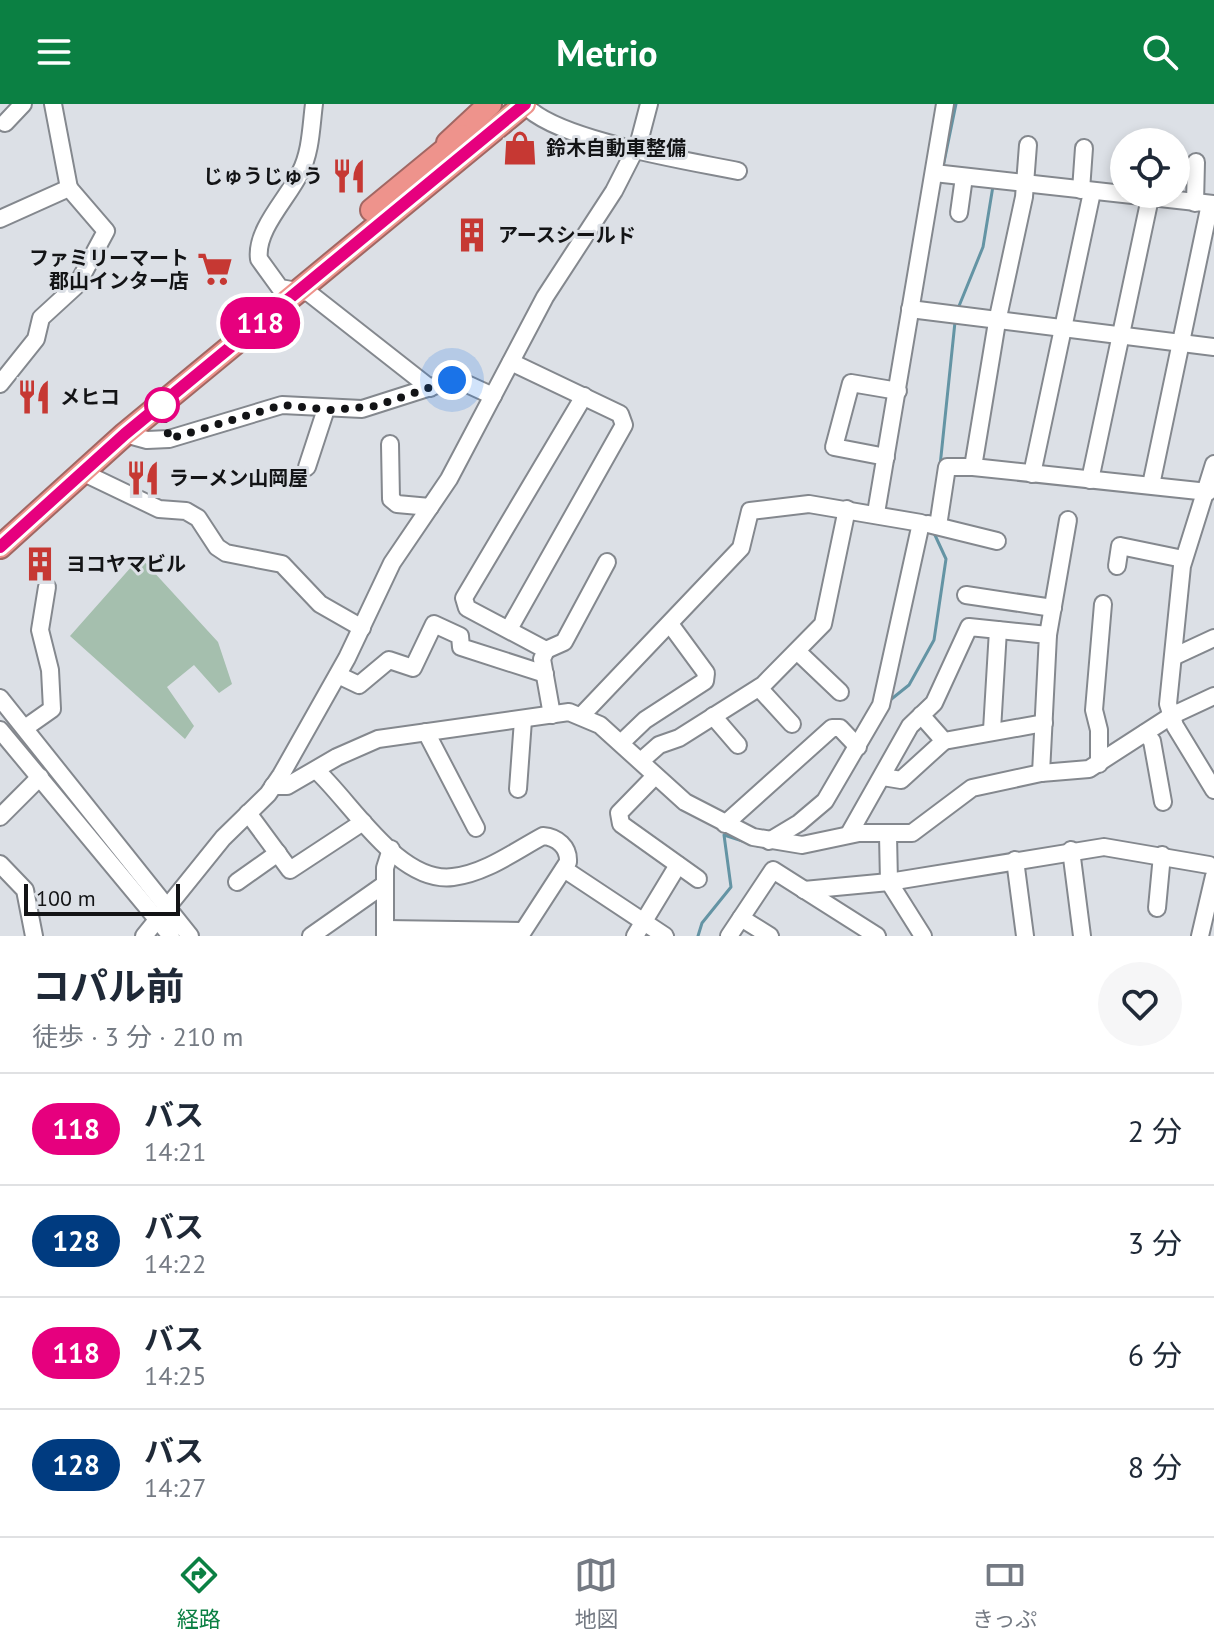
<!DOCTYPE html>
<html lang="ja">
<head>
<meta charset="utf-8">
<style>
	body { margin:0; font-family:"PT Sans","Noto Sans JP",sans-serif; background:#f6f6f7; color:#1f2937; height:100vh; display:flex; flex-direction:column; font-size:30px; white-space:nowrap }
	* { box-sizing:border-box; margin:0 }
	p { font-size:26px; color:#747a83 }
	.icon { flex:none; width:44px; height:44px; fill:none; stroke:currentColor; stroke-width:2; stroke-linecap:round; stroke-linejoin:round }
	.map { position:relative; height:832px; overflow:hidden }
	.details { display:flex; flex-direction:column; background:#fff; flex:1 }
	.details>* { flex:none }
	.badge { padding:0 16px; border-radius:26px; font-size:28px; line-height:52px }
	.fabs { position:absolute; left:1110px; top:24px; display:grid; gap:16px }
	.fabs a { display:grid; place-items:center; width:80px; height:80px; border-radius:50%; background:#fff; box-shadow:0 4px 12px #0003; font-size:40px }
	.scale { position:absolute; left:24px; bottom:20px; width:156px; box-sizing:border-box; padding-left:8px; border:4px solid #131416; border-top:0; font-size:22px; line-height:28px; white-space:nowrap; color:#131416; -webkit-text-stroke:6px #dce0e6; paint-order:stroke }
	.you { position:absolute; width:40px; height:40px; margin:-20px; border:6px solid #fff; border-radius:50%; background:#1a73e8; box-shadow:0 0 0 12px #1a73e833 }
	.map>.badge { position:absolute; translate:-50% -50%; box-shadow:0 0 0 4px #fff }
	.round { display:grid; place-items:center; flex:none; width:84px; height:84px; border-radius:42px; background:#f6f6f7 }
	.headline { display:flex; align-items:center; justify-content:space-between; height:136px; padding:0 32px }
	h1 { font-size:38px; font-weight:700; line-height:60px }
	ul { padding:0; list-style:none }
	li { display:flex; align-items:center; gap:24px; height:112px; padding:0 32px; border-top:2px solid #e0e1e3 }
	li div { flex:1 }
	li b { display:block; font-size:30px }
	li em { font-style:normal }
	li .badge { min-width:88px; font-weight:700; text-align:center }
	header { display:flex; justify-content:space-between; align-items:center; height:104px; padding:0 32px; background:#0b8043; color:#fff; font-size:36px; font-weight:700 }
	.dock { display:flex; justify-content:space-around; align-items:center; height:112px; border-top:2px solid #e0e1e3; background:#fff; font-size:22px; color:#747a83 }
	.dock a { display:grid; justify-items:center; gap:4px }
	.dock .current { color:#0b8043 }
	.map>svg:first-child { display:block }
	.green { fill:#a5bfae }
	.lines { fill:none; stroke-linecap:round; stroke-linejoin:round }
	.stream { stroke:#6494a4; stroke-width:3 }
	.minor-casing { stroke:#84888e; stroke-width:20 }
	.highway-casing { stroke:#a16763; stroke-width:26 }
	.minor { stroke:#fff; stroke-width:16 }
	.highway { stroke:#ee938c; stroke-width:22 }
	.line-casing { stroke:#fff; stroke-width:18 }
	.line { stroke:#e6007e; stroke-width:12 }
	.walk { stroke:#131416; stroke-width:8; stroke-dasharray:0 14.4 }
	.stop-dot { fill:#fff; stroke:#e6007e; stroke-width:4 }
	.labels { text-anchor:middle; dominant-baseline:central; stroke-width:6; stroke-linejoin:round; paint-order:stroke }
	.poi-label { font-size:20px; font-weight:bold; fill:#131416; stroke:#dce0e6; text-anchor:start }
</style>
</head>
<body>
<header><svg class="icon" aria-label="menu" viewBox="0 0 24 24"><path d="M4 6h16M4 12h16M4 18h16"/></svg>Metrio<svg class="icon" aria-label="search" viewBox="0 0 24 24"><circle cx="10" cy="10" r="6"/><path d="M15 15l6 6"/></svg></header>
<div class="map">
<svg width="1214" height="832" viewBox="0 0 1214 832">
	<rect width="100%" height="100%" fill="#dce0e6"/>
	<!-- green -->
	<path class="green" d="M140 453 218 538 232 580 219 589 194 561 167 583 194 622 185 635 70 532Z"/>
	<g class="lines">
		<!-- stream -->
		<g class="stream">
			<path d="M943 63 956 0"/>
			<path d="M957 207 983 143 993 82"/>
			<path d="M940 362 955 218"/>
			<path d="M889 597 909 581 934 536 946 455 934 429"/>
			<path d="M698 832 702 819 731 783 724 731 758 742"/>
		</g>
		<!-- minor casing -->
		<g class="minor-casing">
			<g id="minor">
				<path d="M53 0 69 84"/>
				<path d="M314 0C311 23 311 48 300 69 288 94 255 126 259 155L280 184 309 189 430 284"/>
				<path d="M524 0C554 36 689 57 738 67"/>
				<path d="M5 19 23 0"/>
				<path d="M1028 41 1024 93 997 218 973 363 1208 388"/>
				<path d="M934 69 1214 100"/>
				<path d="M1081 86 1084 44"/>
				<path d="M1195 99 1196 58"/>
				<path d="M959 109 964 73"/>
				<path d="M0 115 69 84 106 127 77 181 41 214 36 235 0 280"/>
				<path d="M910 205 1214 243"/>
				<path d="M125 330 147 336 169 335 282 301 362 305 456 275 493 292"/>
				<path d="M390 340 391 395 397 400 430 403"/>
				<path d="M886 353 834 343 851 279 898 287"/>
				<path d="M1214 360 1182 462 1168 600 1175 622 1214 686"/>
				<path d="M307 363 326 305"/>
				<path d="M84 369 159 405 186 407 198 414 217 443 226 449 282 460 320 500 362 524"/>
				<path d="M1032 370 1092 88"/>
				<path d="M1090 376 1150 94"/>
				<path d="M1151 381 1210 100"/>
				<path d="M876 409 945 0"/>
				<path d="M928 420 997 437"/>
				<path d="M938 422 947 363H973"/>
				<path d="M1117 462 1120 442 1183 455"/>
				<path d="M966 491 1053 504"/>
				<path d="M509 525 624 321 620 310 511 258"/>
				<path d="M1048 531 1068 416"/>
				<path d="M546 546 564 538 607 458"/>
				<path d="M798 548 840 588"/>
				<path d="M1173 553 1214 534"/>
				<path d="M338 571 359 581 389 556 413 564 434 520 460 532 461 543 545 570"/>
				<path d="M759 584 792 620"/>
				<path d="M0 594 190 832"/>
				<path d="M552 611 542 555 546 546 467 504 464 494 584 292"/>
				<path d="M582 611 741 444 750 407 809 400 921 419 881 601 825 697 799 719 769 737"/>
				<path d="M921 611 944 637 1044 619"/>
				<path d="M713 612 738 641"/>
				<path d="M25 624 52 605 50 566 40 526 47 483"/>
				<path d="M0 626 171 832"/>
				<path d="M992 626 998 526"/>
				<path d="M426 628 476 724"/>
				<path d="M1145 629 1152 637 1163 698"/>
				<path d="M621 639 645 616 705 577 706 569 670 520"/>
				<path d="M642 656 659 641 679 634 763 581 823 520 847 405"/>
				<path d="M1099 660V626L1094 606 1103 500"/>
				<path d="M316 666C352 699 399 780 453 773 486 769 515 747 543 732 557 733 569 743 568 758L520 832"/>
				<path d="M654 673 619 709 621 720 698 775"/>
				<path d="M883 673 901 676 944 637"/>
				<path d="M273 682H287L337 653 378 635 569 608 600 621 685 698 753 733 802 741 859 729H912L972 684 1041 669 1089 665 1171 612 1214 592"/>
				<path d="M518 685 523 616"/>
				<path d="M248 709 290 766 363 718"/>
				<path d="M0 713 40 673"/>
				<path d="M725 720 832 624H840L858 643"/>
				<path d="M849 730 910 622 934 599 969 523 1048 531 1041 669"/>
				<path d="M888 731 889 778 923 832"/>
				<path d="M1071 746 1082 832"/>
				<path d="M1015 756 1025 832"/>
				<path d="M0 760 25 786 34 832"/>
				<path d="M564 765 665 832"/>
				<path d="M237 778 278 749"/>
				<path d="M804 786 889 778 1104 743 1209 761"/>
				<path d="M1157 804 1162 751"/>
				<path d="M741 814 770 832"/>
				<path d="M385 825 522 827"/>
				<path d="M144 832 223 734 268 690 281 671 347 554 392 459 449 375 545 193 614 87 639 38 649 0"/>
				<path d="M311 832 385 780"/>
				<path d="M385 832V764L391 745"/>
				<path d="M635 832 678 761"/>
				<path d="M729 832 773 766 877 832"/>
				<path d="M1200 832 1214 772"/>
			</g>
		</g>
		<!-- highway casing -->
		<g class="highway-casing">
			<g id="highway">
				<path d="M448 39 490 0"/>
				<path d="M372 106 462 32"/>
				<path d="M0 443 125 330 525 0"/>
			</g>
		</g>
		<!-- minor -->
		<use href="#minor" class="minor"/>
		<!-- highway -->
		<use href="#highway" class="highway"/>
	</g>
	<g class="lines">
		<!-- line casing -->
		<g class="line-casing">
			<path id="line" d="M0 443 125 330 525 0"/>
		</g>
		<!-- line -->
		<use href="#line" class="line"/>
		<!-- walk -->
		<path class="walk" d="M162 301 169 335 282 301 331 306 376 302 452 276"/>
	</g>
	<!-- icons -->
	<defs>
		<g id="shop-bare" transform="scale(2.76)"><path d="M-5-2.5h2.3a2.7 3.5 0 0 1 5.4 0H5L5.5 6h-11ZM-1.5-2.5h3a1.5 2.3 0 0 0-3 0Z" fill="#c63833" stroke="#dce0e6" stroke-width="2.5" paint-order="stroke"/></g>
		<g id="restaurant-bare" transform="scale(2.76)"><path d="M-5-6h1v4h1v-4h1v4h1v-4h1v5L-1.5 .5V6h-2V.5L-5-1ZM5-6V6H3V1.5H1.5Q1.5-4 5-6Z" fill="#c63833" stroke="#dce0e6" stroke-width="2.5" paint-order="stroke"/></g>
		<g id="building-bare" transform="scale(2.76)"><path d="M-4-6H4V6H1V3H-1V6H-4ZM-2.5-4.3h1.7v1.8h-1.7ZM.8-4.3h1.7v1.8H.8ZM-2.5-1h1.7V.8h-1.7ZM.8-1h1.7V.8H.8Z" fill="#c63833" stroke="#dce0e6" stroke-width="2.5" paint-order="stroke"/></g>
		<g id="supermarket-bare" transform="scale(2.76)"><path d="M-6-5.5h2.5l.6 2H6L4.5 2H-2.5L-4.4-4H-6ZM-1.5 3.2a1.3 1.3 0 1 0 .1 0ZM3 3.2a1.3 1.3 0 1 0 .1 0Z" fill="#c63833" stroke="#dce0e6" stroke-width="2.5" paint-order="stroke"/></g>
	</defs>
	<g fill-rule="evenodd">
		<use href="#shop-bare" x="520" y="44"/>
		<use href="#restaurant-bare" x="349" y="72"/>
		<use href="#building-bare" x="472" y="131"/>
		<use href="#supermarket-bare" x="215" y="165"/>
		<use href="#restaurant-bare" x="34" y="293"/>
		<use href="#restaurant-bare" x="143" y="374"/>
		<use href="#building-bare" x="40" y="460"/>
	</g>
	<!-- markers -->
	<circle class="stop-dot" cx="162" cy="301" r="16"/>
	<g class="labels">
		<!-- poi labels -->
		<g class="poi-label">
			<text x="546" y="44">鈴木自動車整備</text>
			<text x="323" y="72" text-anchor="end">じゅうじゅう</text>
			<text x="498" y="131">アースシールド</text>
			<text x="189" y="154" text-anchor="end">ファミリーマート<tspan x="189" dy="23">郡山インター店</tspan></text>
			<text x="60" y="293">メヒコ</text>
			<text x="169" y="374">ラーメン山岡屋</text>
			<text x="66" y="460">ヨコヤマビル</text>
		</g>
	</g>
</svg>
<div class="fabs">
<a><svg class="icon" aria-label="locate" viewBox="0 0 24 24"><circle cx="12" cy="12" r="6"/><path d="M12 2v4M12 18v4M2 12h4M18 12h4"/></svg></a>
</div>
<div class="scale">100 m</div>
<div class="you" style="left:452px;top:276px"></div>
<b class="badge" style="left:260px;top:219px;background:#e6007e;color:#fff">118</b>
</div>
<section class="details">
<div class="headline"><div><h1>コパル前</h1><p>徒歩 · 3 分 · 210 m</p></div><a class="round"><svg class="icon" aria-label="heart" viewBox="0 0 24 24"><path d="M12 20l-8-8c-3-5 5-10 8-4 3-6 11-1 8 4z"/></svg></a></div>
<ul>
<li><span class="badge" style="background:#e6007e;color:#fff">118</span><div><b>バス</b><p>14:21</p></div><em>2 分</em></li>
<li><span class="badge" style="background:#003b80;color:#fff">128</span><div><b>バス</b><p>14:22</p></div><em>3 分</em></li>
<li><span class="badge" style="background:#e6007e;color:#fff">118</span><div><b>バス</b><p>14:25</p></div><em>6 分</em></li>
<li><span class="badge" style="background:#003b80;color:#fff">128</span><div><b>バス</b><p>14:27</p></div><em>8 分</em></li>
</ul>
</section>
<nav class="dock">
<a class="current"><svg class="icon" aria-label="directions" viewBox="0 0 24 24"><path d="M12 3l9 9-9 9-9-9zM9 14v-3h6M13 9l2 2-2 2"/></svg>経路</a>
<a><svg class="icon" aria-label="map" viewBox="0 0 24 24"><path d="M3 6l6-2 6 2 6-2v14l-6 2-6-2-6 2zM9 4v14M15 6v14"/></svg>地図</a>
<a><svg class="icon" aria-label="tickets" viewBox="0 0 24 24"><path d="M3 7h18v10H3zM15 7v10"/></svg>きっぷ</a>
</nav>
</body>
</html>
